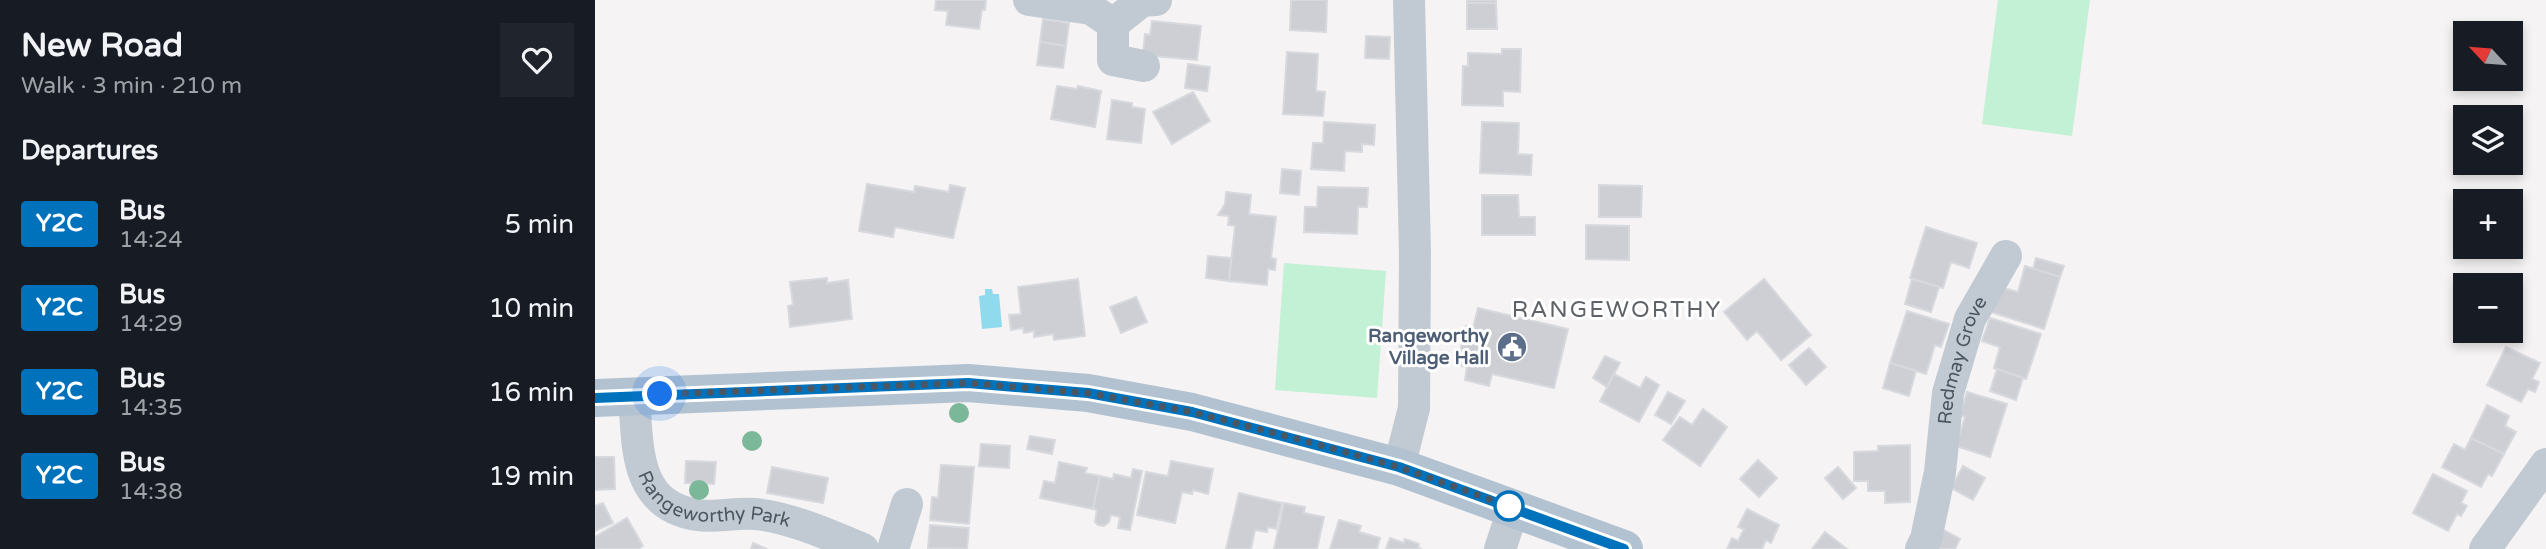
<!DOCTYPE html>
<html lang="en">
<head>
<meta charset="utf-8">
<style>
	body { margin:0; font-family:"Varela Round",sans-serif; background:#20242c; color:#f1f3f6; height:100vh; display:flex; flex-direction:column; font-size:26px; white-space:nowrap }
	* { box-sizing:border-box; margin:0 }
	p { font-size:23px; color:#9ea1a6 }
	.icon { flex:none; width:38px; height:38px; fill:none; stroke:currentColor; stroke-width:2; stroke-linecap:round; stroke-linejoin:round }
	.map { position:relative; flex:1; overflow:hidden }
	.sheet { display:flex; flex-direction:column; background:#171b24; width:595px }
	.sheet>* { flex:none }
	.badge { padding:0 14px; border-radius:5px; font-size:24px; line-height:46px }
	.needle { width:46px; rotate:296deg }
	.fabs { position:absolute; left:1858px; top:21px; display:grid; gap:14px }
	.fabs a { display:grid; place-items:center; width:70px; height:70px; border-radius:0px; background:#171b24; box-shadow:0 4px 10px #0003; font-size:35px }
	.you { position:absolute; width:35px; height:35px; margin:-18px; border:5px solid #fff; border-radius:50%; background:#1a73e8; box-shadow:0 0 0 10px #1a73e833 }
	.map>.badge { position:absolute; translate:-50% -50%; box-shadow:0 0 0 4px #fff }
	h2 { padding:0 21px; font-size:26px; line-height:63px }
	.round { display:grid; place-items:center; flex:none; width:74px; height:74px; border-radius:0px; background:#20242c }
	.headline { display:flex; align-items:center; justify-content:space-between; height:119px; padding:0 21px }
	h1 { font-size:33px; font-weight:700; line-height:52px }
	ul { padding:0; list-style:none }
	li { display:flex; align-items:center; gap:21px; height:84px; padding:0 21px }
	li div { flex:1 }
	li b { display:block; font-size:26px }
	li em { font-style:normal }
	li .badge { min-width:77px; font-weight:700; text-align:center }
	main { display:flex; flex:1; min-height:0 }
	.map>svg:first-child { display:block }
	.green { fill:#c3f1d5 }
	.water { fill:#90daee }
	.building { fill:#cdcfd5; stroke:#d7d9de; stroke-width:2 }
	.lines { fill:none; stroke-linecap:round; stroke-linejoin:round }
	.minor { stroke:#c1cad2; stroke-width:32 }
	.major { stroke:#b3c2d1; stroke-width:38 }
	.tree { fill:#7bb799 }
	.line-casing { stroke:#fff; stroke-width:16 }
	.line { stroke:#0072bc; stroke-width:10 }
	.walk { stroke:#4a5661; stroke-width:7; stroke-dasharray:0 12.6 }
	.stop-dot { fill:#fff; stroke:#0072bc; stroke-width:3.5 }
	.labels { text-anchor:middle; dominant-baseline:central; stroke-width:6; stroke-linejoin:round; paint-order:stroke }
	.service-label { font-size:19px; font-weight:bold; fill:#4e5e75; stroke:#fff; text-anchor:end }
	.street-label { font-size:19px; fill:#4a5661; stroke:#fff }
	.quarter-label { font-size:23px; letter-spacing:2px; fill:#5f6368; stroke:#fff }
</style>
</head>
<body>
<main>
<section class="sheet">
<div class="headline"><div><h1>New Road</h1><p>Walk · 3 min · 210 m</p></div><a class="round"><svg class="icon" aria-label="heart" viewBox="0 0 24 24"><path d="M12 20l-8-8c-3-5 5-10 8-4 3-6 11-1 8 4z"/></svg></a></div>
<h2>Departures</h2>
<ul>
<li><span class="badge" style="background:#0072bc;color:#fff">Y2C</span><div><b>Bus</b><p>14:24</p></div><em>5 min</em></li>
<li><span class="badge" style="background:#0072bc;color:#fff">Y2C</span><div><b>Bus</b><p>14:29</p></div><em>10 min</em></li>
<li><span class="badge" style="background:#0072bc;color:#fff">Y2C</span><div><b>Bus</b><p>14:35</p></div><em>16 min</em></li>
<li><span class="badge" style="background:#0072bc;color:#fff">Y2C</span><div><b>Bus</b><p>14:38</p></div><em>19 min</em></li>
</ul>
</section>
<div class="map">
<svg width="1951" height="549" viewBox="0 0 1951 549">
	<rect width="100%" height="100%" fill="#f5f3f3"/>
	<!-- green -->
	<g class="green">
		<path d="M1403 0H1495L1477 136 1387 124Z"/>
		<path d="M689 263 791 271 782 398 680 390Z"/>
	</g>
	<!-- water -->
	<path class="water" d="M390 289H397L398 294H404L407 327 387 329 384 296 390 295Z"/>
	<!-- building -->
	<g class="building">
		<path d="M341 0H391L390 10H387L384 29 351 25 353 11 340 10Z"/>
		<path d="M696 0H732L731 32 695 30Z"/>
		<rect x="872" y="0" width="29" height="3"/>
		<path d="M872 3H901L902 29H872Z"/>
		<path d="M448 19 474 23 471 46 445 42Z"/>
		<path d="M557 21 606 26 602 60 548 55 550 34 555 35Z"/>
		<path d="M771 36 795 37 794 59 770 58Z"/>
		<path d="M445 42 471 46 468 68 442 65Z"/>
		<path d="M907 49H926L925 92 908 91V106L867 105 868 66H873V53L907 54Z"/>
		<path d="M692 52 723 54 721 91 730 92 728 116 688 114Z"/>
		<path d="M593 64 615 67 612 91 590 88Z"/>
		<path d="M462 86 482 89 483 86 506 91 500 127 456 119Z"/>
		<path d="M598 92 615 121 577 144 558 112Z"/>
		<path d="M517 100 537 103V107L550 109 546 143 512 139Z"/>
		<path d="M729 122 780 125 779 145 767 144V152L750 151 749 171 716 169 718 143H728Z"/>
		<path d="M887 122 924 123 923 154 937 155 936 175 885 173Z"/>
		<path d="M687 169 706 171 704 195 685 193Z"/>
		<path d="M272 184 319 192 320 186 354 192 355 185 370 188 358 238 300 227 298 237 264 231Z"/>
		<path d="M1004 185 1047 186 1046 217H1004Z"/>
		<path d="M723 187 773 188 772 207H763L762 234 709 232 710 207H722Z"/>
		<path d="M631 192 656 195 654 214 681 217 676 258 681 259 680 270 673 269 672 285 634 281 640 226 633 225 634 216 623 215 630 204Z"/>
		<path d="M887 195H923L924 217H940V235H887Z"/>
		<path d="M991 225 1034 226V260L991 259Z"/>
		<path d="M1331 227 1382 243 1374 268 1356 262 1348 288 1315 278Z"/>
		<path d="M613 256 636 258 634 281 611 278Z"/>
		<path d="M1441 258 1469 266 1465 277 1438 269Z"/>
		<path d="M1430 266 1465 277 1449 329 1396 312 1405 287 1423 292Z"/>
		<path d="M232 278V283L253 280 257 319 195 327 193 306 198 305 195 282Z"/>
		<path d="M483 279 490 336 459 340 458 334 439 337V331L429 333 428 328 416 330 414 315 426 314 423 287Z"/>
		<path d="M1169 279 1216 335 1186 360 1162 331 1152 340 1129 312Z"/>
		<path d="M1317 279 1344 287 1336 312 1310 304Z"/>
		<path d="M541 297 552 322 526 333 515 307Z"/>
		<path d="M883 308 973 329 959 388 897 374 894 386 870 380 872 367 862 365 871 326 878 328Z"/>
		<path d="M1312 311 1354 324 1346 347 1340 345 1331 374 1295 363Z"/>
		<path d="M1395 318 1446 334 1431 379 1399 368 1405 347 1387 341Z"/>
		<path d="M1911 347 1945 363 1937 379 1944 382 1940 392 1933 389 1926 402 1892 385Z"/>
		<path d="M1214 348 1231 367 1211 385 1194 365Z"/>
		<path d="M1010 356 1025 363 1012 387 998 378Z"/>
		<path d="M1295 363 1321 371 1314 396 1288 388Z"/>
		<path d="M1402 369 1428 378 1421 400 1395 391Z"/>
		<path d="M1019 374 1045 388 1051 377 1064 385 1044 422 1005 401Z"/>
		<path d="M1073 392 1090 401 1076 424 1060 415Z"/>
		<path d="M1372 392 1412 404 1395 457 1361 446 1370 417 1365 415Z"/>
		<path d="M1892 405 1914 416 1910 426 1921 432 1909 454 1876 438Z"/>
		<path d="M1108 409 1132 427 1105 466 1068 440 1085 417 1097 425Z"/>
		<path d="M435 436 460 440 457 454 432 449Z"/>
		<path d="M1876 438 1909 454 1897 476 1893 474 1886 487 1847 467 1859 444 1870 450Z"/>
		<path d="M386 444 415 446 414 468 384 466Z"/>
		<path d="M1315 445V502L1290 503V491H1273V481H1259V452L1283 451V446Z"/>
		<path d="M0 457H19L20 489 0 490Z"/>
		<path d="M1163 460 1182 478 1164 497 1145 479Z"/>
		<path d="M91 461 121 462 119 484 90 483Z"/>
		<path d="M576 461 618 469 613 494 598 490 597 494 587 492 580 523 542 515 551 472 573 476Z"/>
		<path d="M464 462 492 468 490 473 505 476 498 509 445 498 449 481 460 483Z"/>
		<path d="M346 465 379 467 374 524 335 520 337 497 343 498Z"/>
		<path d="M1368 466 1390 478 1378 500 1356 488Z"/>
		<path d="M177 467 233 478 228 503 172 493Z"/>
		<path d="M1243 467 1261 488 1248 499 1230 478Z"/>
		<path d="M538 469 547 471 535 530 523 528 525 517 516 515 514 522 509 526 503 525 500 522 502 510 498 509 505 476 518 479 519 474 536 478Z"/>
		<path d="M1838 474 1872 491 1866 503 1872 506 1866 516 1862 514 1853 531 1818 513Z"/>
		<path d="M644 493 687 503 681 529 673 527 672 532 660 530 656 549H631Z"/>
		<path d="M8 503 18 523 0 531V506Z"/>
		<path d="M689 503 710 507 709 513 729 517 722 549H679Z"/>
		<path d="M1152 509 1184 525 1176 543 1171 540 1167 549H1132L1137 538 1143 541 1149 529 1143 527Z"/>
		<path d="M32 518 48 546 43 549H0V537Z"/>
		<path d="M744 520 766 526 764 532 785 538 782 549H735Z"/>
		<path d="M335 525 374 528 372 549 333 548Z"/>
		<path d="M1349 530 1365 539 1360 549H1339Z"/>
		<path d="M1230 532 1252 549H1217Z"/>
		<path d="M795 538 809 543 810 539 824 544 823 548 827 549H791Z"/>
		<path d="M158 543 172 549H156Z"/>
	</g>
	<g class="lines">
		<!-- minor -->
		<g class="minor">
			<path d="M434 0 496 9 518 24V60L549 66"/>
			<path d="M518 24 547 1 561 0"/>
			<path id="s1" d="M39 395C43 445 38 505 102 515 121 518 142 512 161 514 197 518 234 535 268 549"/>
			<path d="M804 467 819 408 820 253 814 0"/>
			<path d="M298 549 312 504"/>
			<path d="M905 549 919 507"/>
			<path id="s2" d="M1326 549 1331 539 1345 472 1353 393 1375 319 1411 256"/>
			<path d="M1890 549 1951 464"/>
		</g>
		<!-- major -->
		<path class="major" d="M0 398 373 383 493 393 597 412 804 467 1029 549"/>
	</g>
	<!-- trees -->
	<g class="tree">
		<circle cx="364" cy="413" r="10"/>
		<circle cx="157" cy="441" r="10"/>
		<circle cx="104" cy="490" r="10"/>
	</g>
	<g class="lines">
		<!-- line casing -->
		<g class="line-casing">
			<path id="line" d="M0 398 373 383 493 393 597 412 804 467 1029 549"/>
		</g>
		<!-- line -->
		<use href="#line" class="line"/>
		<!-- walk -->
		<path class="walk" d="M65 394 373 383 493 393 597 412 699 438 804 467 914 506"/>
	</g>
	<!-- icons -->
	<defs>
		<g id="civic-disc" transform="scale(1.575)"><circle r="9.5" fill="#5c6f8a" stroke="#fff"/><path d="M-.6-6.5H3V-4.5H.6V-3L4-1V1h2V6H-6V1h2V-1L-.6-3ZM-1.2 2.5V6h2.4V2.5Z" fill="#fff"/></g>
	</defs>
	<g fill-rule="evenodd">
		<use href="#civic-disc" x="917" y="347"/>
	</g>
	<!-- markers -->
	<circle class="stop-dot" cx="914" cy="506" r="14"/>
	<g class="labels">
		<!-- service labels -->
		<g class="service-label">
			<text x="894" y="336">Rangeworthy<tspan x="894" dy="22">Village Hall</tspan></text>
		</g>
		<!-- street labels -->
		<g class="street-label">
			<text stroke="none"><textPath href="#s2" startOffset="194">Redmay Grove</textPath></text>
			<text stroke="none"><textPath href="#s1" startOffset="161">Rangeworthy Park</textPath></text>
		</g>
		<!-- quarter labels -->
		<g class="quarter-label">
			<text x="1022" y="310">RANGEWORTHY</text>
		</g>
	</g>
</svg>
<div class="fabs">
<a><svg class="needle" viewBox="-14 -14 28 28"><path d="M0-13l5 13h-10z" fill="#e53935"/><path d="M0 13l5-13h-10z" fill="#9ea1a6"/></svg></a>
<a><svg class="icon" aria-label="layers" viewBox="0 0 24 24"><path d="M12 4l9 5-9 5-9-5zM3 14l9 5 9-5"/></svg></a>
<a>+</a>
<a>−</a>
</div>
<div class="you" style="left:65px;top:394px"></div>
</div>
</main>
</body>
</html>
